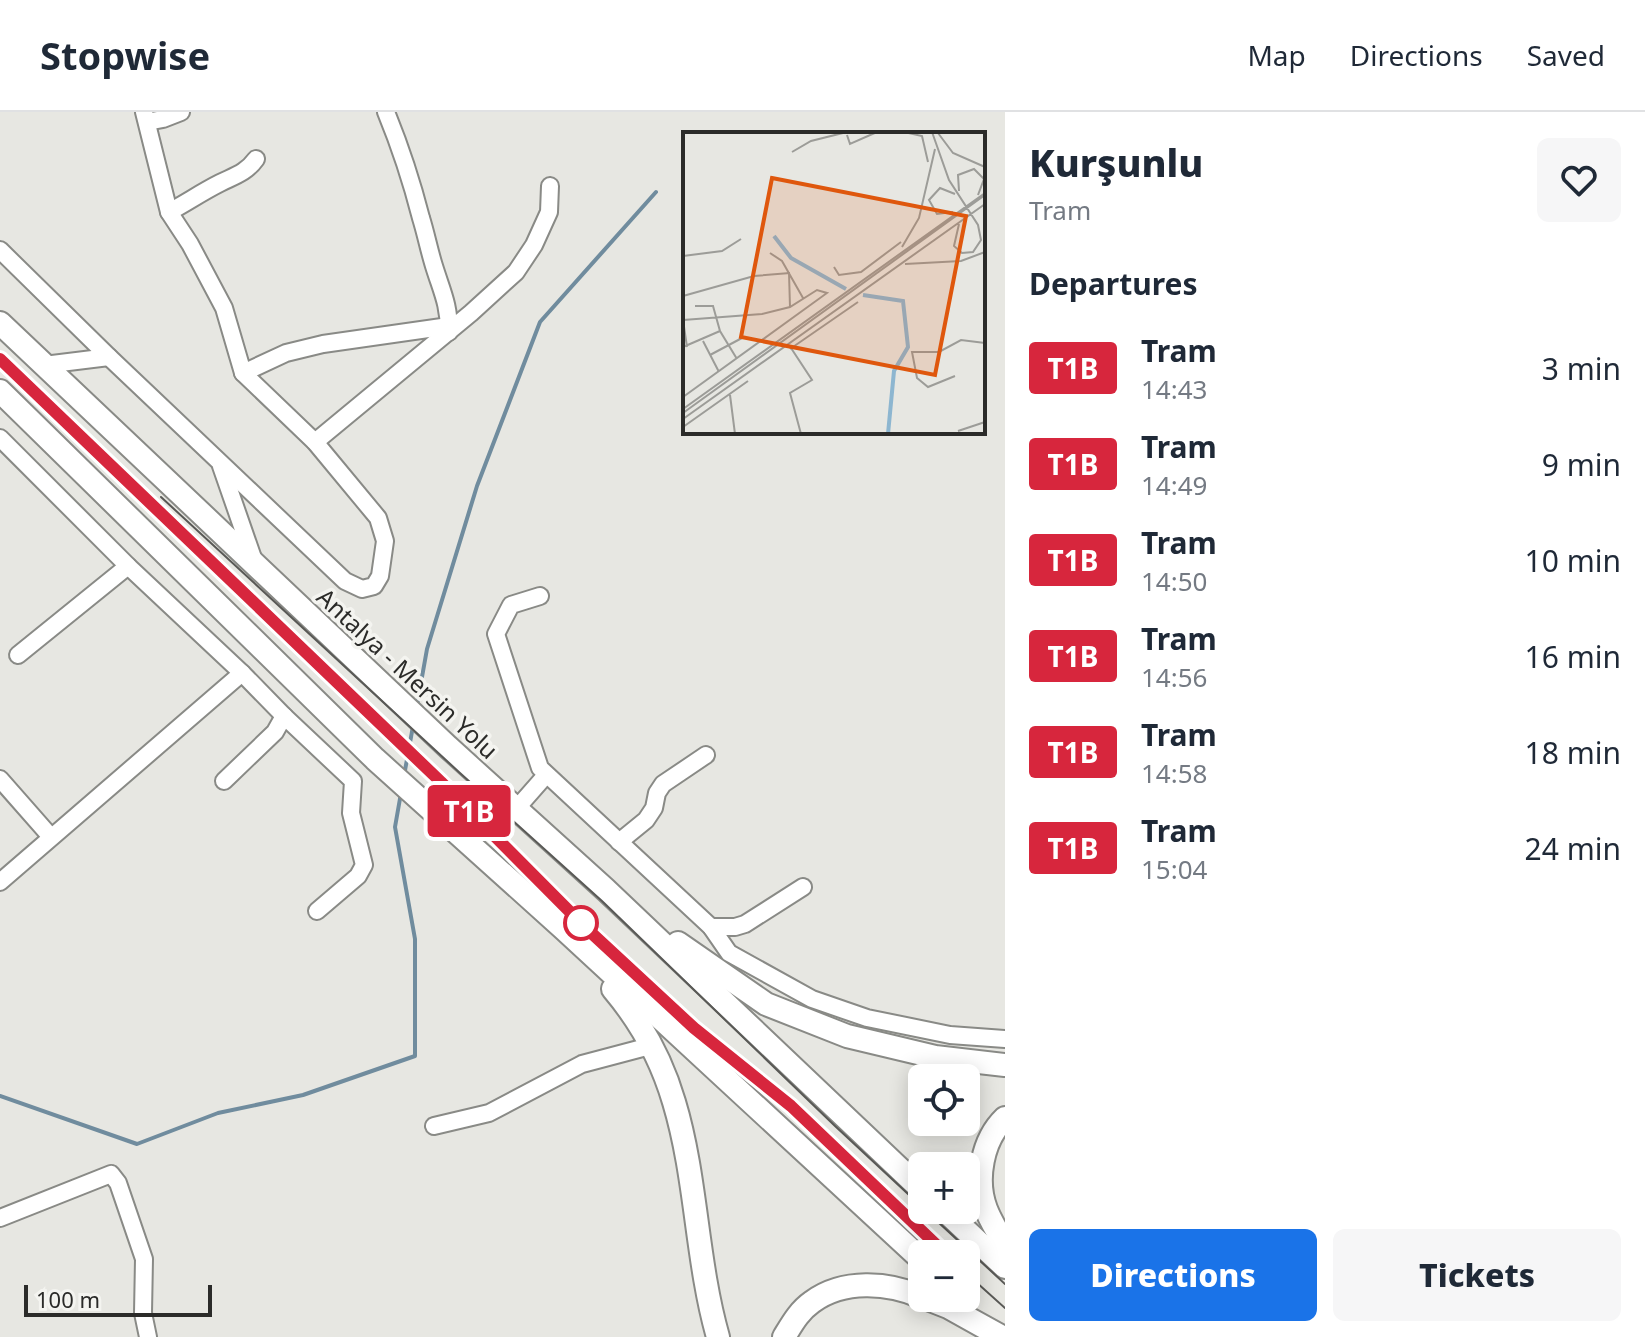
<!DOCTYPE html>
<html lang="en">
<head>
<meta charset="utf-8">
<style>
	body { margin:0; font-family:"Noto Sans",sans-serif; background:#f6f6f7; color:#1f2937; height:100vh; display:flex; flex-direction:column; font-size:30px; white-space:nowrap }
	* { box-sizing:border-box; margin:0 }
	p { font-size:26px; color:#747a83 }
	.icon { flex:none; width:44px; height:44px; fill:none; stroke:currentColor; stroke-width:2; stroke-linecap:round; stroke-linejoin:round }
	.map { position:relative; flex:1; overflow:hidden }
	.details { display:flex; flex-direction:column; background:#fff; width:640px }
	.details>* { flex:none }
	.badge { padding:0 16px; border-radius:6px; font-size:28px; line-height:52px }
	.controls { position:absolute; left:908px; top:952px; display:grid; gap:16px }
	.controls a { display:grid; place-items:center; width:72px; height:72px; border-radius:12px; background:#fff; box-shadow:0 4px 20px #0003; font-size:40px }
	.scale { position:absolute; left:24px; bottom:20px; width:188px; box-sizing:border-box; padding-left:8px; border:4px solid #2b2b29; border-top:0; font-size:22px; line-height:28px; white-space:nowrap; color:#2b2b29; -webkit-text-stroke:6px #f4f4f0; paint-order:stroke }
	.map>.badge { position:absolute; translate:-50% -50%; box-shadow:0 0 0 4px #fff }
	h2 { padding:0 24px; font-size:30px; line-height:72px }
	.round { display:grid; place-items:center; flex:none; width:84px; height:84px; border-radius:12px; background:#f6f6f7 }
	.overview { display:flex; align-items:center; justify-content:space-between; height:136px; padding:0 24px }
	h1 { font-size:38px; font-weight:800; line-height:60px }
	.cta { display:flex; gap:16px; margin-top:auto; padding:16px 24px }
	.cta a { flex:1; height:92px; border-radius:12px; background:#1a73e8; color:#fff; font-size:32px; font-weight:800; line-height:92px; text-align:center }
	.cta a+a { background:#f6f6f7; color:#1f2937 }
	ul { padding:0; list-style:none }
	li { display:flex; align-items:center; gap:24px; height:96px; padding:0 24px }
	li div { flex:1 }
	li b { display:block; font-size:30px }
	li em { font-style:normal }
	li .badge { min-width:88px; font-weight:700; text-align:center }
	header { display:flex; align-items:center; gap:48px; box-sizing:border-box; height:112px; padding:0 40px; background:#fff; border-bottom:2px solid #e0e1e3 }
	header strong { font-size:38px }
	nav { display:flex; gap:44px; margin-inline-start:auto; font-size:28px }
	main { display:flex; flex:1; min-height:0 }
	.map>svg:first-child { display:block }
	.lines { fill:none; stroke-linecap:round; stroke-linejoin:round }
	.stream { stroke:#708c9e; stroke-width:4 }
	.minor-casing { stroke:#898a86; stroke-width:20 }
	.highway-casing { stroke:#898a86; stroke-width:26 }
	.minor { stroke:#fff; stroke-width:16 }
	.highway { stroke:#fff; stroke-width:22 }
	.tram { stroke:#595956; stroke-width:2 }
	.line-casing { stroke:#fff; stroke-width:18 }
	.line { stroke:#d7263d; stroke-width:12 }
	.stop-dot { fill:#fff; stroke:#d7263d; stroke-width:4 }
	.labels { text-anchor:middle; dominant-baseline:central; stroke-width:7; stroke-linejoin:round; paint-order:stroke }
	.street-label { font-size:24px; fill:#2b2b29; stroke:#f4f4f0 }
	.inset-river { fill:none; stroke:#8db6d0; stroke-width:4 }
	.inset-road { fill:none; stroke:#9c9c98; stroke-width:2 }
	.view { fill:#df570d; fill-opacity:0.15; stroke:#df570d; stroke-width:4 }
	.inset-edge { fill:none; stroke:#2b2b29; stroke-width:4 }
</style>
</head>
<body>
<header>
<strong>Stopwise</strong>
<nav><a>Map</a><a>Directions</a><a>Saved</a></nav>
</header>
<main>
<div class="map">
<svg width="1005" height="1225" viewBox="0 0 1005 1225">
	<rect width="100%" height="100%" fill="#e7e7e2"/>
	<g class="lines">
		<!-- stream -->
		<g class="stream">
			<path d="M417 593 427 537 477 374 540 210 656 80"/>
			<path d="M404 664 413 614"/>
			<path d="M0 984 137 1032 218 1001 303 983 415 944V827L395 715 401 681"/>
		</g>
		<!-- minor casing -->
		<g class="minor-casing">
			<g id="minor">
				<path d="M386 0C400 34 412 71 421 106 426 122 429 138 434 154 442 180 449 192 449 220"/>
				<path d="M147 10 163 7 181 0"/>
				<path d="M169 100C186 91 202 80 220 71 234 64 246 61 256 47"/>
				<path d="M0 138 109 245 345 469 362 477 374 474 380 464 385 429 378 406 315 330 243 261 224 196 190 132 169 100 144 0"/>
				<path d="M44 253 109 245"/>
				<path d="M243 261 286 241 323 232 449 214"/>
				<path d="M0 326 128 454 242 561 284 604 353 669 351 701 364 753 358 764 317 799"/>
				<path d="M315 330 471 201 516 160 534 133 549 100 550 74"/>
				<path d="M221 354 254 449"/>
				<path d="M540 484 511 493 496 522 540 656 711 815 729 841 812 887 867 906 950 923 1005 927"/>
				<path d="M18 543 128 454"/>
				<path d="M0 667 51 725"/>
				<path d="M224 669 275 620 284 604"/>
				<path d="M517 696 546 663"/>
				<path d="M619 730 646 708 654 696 657 681 663 672 706 643"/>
				<path d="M0 770 242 561"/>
				<path d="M711 815H735L745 812 803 775"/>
				<path d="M434 1014 489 1001 582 952 650 934"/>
				<path d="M0 1106 111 1062 118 1071 144 1147 143 1201 148 1225"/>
			</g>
		</g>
		<!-- highway casing -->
		<g class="highway-casing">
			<g id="highway">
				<path d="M0 211 448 635 606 778 922 1078"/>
				<path d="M0 279 375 647 564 817 922 1148"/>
				<path d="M678 831 766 892 847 924 935 945 1005 953"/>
				<path d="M613 877C640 909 662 949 674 990 697 1066 696 1148 718 1225"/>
				<path d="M1005 1006C982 1028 975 1068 986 1097 991 1110 998 1121 1005 1132"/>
				<path d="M944 1098 1005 1155"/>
				<path d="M925 1186 948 1195 1002 1225"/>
				<path d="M784 1225C792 1212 799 1199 812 1190 843 1167 888 1170 922 1185"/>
			</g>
		</g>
		<!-- minor -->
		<use href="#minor" class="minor"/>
		<!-- highway -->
		<use href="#highway" class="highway"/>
		<!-- tram -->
		<g class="tram">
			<path d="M0 247 441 670 506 737 586 816 694 916 791 994 946 1142"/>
			<path d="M161 385 460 661 602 789 835 1014 922 1095"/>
			<path d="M925 1098 1005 1172"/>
			<path d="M966 1161 1005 1196"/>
		</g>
	</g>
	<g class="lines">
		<!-- line casing -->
		<g class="line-casing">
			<path id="line" d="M0 247 441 670 586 816 694 916 791 994 946 1142"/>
		</g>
		<!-- line -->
		<use href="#line" class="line"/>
	</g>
	<!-- markers -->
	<circle class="stop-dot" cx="581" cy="811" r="16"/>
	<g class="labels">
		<!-- street labels -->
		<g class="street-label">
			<text transform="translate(408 561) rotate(43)">Antalya - Mersin Yolu</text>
		</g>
	</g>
	<!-- overview -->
	<g transform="translate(683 20)">
		<rect width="302" height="302" fill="#e7e7e2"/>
		<path class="inset-river" d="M91 104 108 126 163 157M180 163 220 169 225 215 211 239 205 302"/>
		<path class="inset-road" d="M221 0 239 4 245 30M249 0 266 48 295 93 298 108 290 120 279 121 271 114 276 92M255 1 270 21 302 35M164 3 167 12 194 0M109 20 128 9 164 0M276 59 275 43 291 37 301 47 295 63M270 80 254 82 246 68 257 56 272 62M219 115 236 86 252 17M87 121 99 129 120 166M0 124 39 119 58 107M222 132 278 129 302 120M151 135 156 143 178 140 218 110M106 141 107 175M0 164 71 144 107 141M12 174H30L37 199 54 227M0 188 79 182 107 175 134 158 144 161 0 265M0 188 4 215M20 209 36 240M0 215 37 199M108 216 129 248 107 261 118 302M107 217 175 170M27 223 59 206M272 244 245 255 234 246 229 220H256L278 208 302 211M47 263 52 302M0 277 302 61M0 281 302 63M0 287 302 72M0 295 65 249M275 299 302 290"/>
		<path class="view" d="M89 46 283 84 252 243 58 205Z"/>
		<rect width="302" height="302" class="inset-edge"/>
	</g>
</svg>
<div class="controls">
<a><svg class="icon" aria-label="locate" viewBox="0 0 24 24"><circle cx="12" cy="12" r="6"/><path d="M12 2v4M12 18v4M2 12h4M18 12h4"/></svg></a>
<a>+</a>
<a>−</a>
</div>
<div class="scale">100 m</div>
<b class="badge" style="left:469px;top:699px;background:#d7263d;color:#fff">T1B</b>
</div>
<section class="details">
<div class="overview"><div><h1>Kurşunlu</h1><p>Tram</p></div><a class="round"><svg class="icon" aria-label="heart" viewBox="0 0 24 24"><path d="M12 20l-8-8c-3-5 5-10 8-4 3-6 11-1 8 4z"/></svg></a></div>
<h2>Departures</h2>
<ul>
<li><span class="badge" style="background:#d7263d;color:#fff">T1B</span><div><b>Tram</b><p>14:43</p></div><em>3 min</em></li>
<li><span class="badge" style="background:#d7263d;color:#fff">T1B</span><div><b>Tram</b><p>14:49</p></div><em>9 min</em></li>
<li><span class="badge" style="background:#d7263d;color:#fff">T1B</span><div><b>Tram</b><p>14:50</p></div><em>10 min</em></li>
<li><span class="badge" style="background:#d7263d;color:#fff">T1B</span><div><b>Tram</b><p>14:56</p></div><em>16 min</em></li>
<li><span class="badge" style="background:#d7263d;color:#fff">T1B</span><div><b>Tram</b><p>14:58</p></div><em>18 min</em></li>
<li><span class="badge" style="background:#d7263d;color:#fff">T1B</span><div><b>Tram</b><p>15:04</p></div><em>24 min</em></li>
</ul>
<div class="cta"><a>Directions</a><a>Tickets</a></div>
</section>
</main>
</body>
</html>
